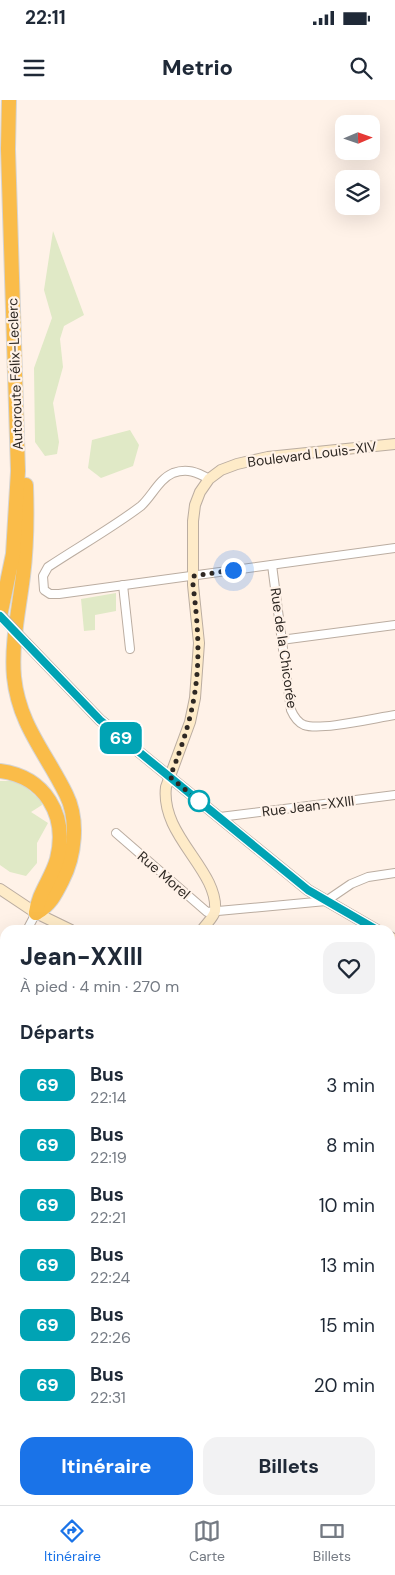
<!DOCTYPE html>
<html lang="fr">
<head>
<meta charset="utf-8">
<style>
	body { margin:0; font-family:"DM Sans",sans-serif; background:#f2f2f3; color:#1f2937; height:100vh; display:flex; flex-direction:column; font-size:19px; white-space:nowrap }
	* { box-sizing:border-box; margin:0 }
	p { font-size:16px; color:#747a83 }
	.icon { flex:none; width:28px; height:28px; fill:none; stroke:currentColor; stroke-width:2; stroke-linecap:round; stroke-linejoin:round }
	.map { position:relative; flex:1; overflow:hidden }
	.panel { position:absolute; left:0px; top:825px; width:395px; height:580px; display:flex; flex-direction:column; background:#fff; border-radius:15px 15px 0 0; box-shadow:0 5px 20px #0002 }
	.panel>* { flex:none }
	.badge { padding:0 10px; border-radius:8px; font-size:18px; line-height:32px }
	.needle { width:32px; rotate:88deg }
	.controls { position:absolute; left:335px; top:15px; display:grid; gap:10px }
	.controls a { display:grid; place-items:center; width:45px; height:45px; border-radius:10px; background:#fff; box-shadow:0 5px 20px #0002; font-size:25px }
	.you { position:absolute; width:25px; height:25px; margin:-12px; border:4px solid #fff; border-radius:50%; background:#1a73e8; box-shadow:0 0 0 8px #1a73e833 }
	.map>.badge { position:absolute; translate:-50% -50%; box-shadow:0 0 0 2px #fff }
	h2 { padding:0 20px; font-size:19px; line-height:45px }
	.round { display:grid; place-items:center; flex:none; width:52px; height:52px; border-radius:15px; background:#f2f2f3 }
	.headline { display:flex; align-items:center; justify-content:space-between; height:85px; padding:0 20px }
	h1 { font-size:24px; font-weight:800; line-height:38px }
	.primary-button { display:flex; gap:10px; margin-top:auto; padding:10px 20px }
	.primary-button a { flex:1; height:58px; border-radius:15px; background:#1a73e8; color:#fff; font-size:20px; font-weight:800; line-height:58px; text-align:center }
	.primary-button a+a { background:#f2f2f3; color:#1f2937 }
	ul { padding:0; list-style:none }
	li { display:flex; align-items:center; gap:15px; height:60px; padding:0 20px }
	li div { flex:1 }
	li b { display:block; font-size:19px }
	li em { font-style:normal }
	li .badge { min-width:55px; font-weight:700; text-align:center }
	.status { display:flex; justify-content:space-between; align-items:center; height:35px; padding:0 25px; background:#fff; direction:ltr }
	.status svg { height:14px; fill:currentColor }
	header { display:flex; justify-content:space-between; align-items:center; height:65px; padding:0 20px; background:#fff; font-size:22px; font-weight:800 }
	.dock { display:flex; justify-content:space-around; align-items:center; height:70px; border-top:1px solid #e0e1e3; background:#fff; font-size:14px; color:#747a83 }
	.dock a { display:grid; justify-items:center; gap:2px }
	.dock .selected { color:#1a73e8 }
	.map>svg:first-child { display:block }
	.green { fill:#e0e9c6 }
	.lines { fill:none; stroke-linecap:round; stroke-linejoin:round }
	.street-casing { stroke:#bbada1; stroke-width:10 }
	.secondary-casing { stroke:#bbada1; stroke-width:12 }
	.highway-casing { stroke:#d5d4d3; stroke-width:16 }
	.street { stroke:#fff; stroke-width:8 }
	.secondary { stroke:#feebc8; stroke-width:10 }
	.highway { stroke:#fabc49; stroke-width:14 }
	.secondary-bridge-casing { stroke:#bbada1; stroke-width:12; stroke-linecap:butt }
	.secondary-bridge { stroke:#feebc8; stroke-width:10 }
	.line-casing { stroke:#fff; stroke-width:11 }
	.line { stroke:#00a3b4; stroke-width:8 }
	.walk { stroke:#2e2823; stroke-width:5; stroke-dasharray:0 9 }
	.stop-dot { fill:#fff; stroke:#00a3b4; stroke-width:2.5 }
	.labels { text-anchor:middle; dominant-baseline:central; stroke-width:4.5; stroke-linejoin:round; paint-order:stroke }
	.street-label { font-size:14px; fill:#2e2823; stroke:#fff2e8 }
</style>
</head>
<body>
<div class="status"><b>22:11</b><svg viewBox="0 0 49 12"><path d="M0 12V9h3v3zM5 12V6h3v6zM10 12V3h3v9zM15 12V0h3v12zM26 1h20v11H26zM47 4h2v5h-2z"/></svg></div>
<header><svg class="icon" aria-label="menu" viewBox="0 0 24 24"><path d="M4 6h16M4 12h16M4 18h16"/></svg>Metrio<svg class="icon" aria-label="search" viewBox="0 0 24 24"><circle cx="10" cy="10" r="6"/><path d="M15 15l6 6"/></svg></header>
<div class="map">
<svg width="395" height="1405" viewBox="0 0 395 1405">
	<rect width="100%" height="100%" fill="#fff2e8"/>
	<!-- green -->
	<g class="green">
		<path d="M53 131 84 215 64 226 60 239 63 267 53 303 59 342 57 354 45 356 35 342 34 268 52 218 44 190Z"/>
		<path d="M130 330 139 345 133 366 101 378 88 368 92 340Z"/>
		<path d="M116 493V511L95 515V530L84 531 81 499Z"/>
		<path d="M0 681H19L41 701 42 705 31 712 48 723 37 743V763L26 776 10 772 0 765Z"/>
		<path d="M0 1288 5 1290V1327L0 1322Z"/>
		<path d="M390 1328 395 1333V1364L390 1359Z"/>
		<path d="M106 1400H180L187 1405H112Z"/>
	</g>
	<g class="lines">
		<!-- street casing -->
		<g class="street-casing">
			<g id="street">
				<path d="M209 379C197 372 187 368 173 373 159 379 152 396 141 406 112 428 78 447 48 467L43 476 44 490 50 494H59L395 448"/>
				<path d="M272 465 291 610C294 617 297 622 304 625 320 631 375 618 395 615"/>
				<path d="M123 485 130 549"/>
				<path d="M281 540 395 525"/>
				<path d="M220 717 395 695"/>
				<path d="M116 733 207 812 326 801 351 784 368 777 395 773"/>
				<path d="M27 830 36 813"/>
				<path d="M0 879 5 870"/>
				<path d="M0 1053 5 1058"/>
				<path d="M0 1153 5 1156"/>
				<path d="M390 1192 395 1191"/>
				<path d="M390 1261 395 1260"/>
				<path d="M0 1265 5 1268"/>
				<path d="M390 1319 395 1323"/>
				<path d="M0 1347 5 1342"/>
				<path d="M0 1359 5 1363"/>
				<path d="M54 1400 62 1405"/>
				<path d="M232 1400 241 1405"/>
				<path d="M371 1400 376 1405"/>
				<path d="M31 1405 35 1400"/>
			</g>
		</g>
		<!-- secondary casing -->
		<g class="secondary-casing">
			<g id="secondary">
				<path d="M26 543 100 620 308 790 377 830"/>
				<path d="M0 789 36 813 71 830"/>
				<path d="M202 830C206 824 214 817 215 811 219 770 160 736 166 687L190 622 195 598 199 543 193 485V421L195 405 200 392 209 379 221 370 237 364 268 357 395 344"/>
				<path d="M390 837 395 840"/>
				<path d="M390 975 395 979"/>
			</g>
		</g>
		<!-- highway casing -->
		<g class="highway-casing">
			<g id="highway">
				<path d="M26 385C27 415 27 445 23 476 19 509 11 544 14 577 19 625 46 653 66 694 79 720 75 756 62 781 55 795 50 805 36 813"/>
				<path d="M0 516 13 454 18 371 8 49 9 0"/>
				<path d="M0 671C45 677 68 715 57 759 52 778 38 793 36 813"/>
			</g>
		</g>
		<!-- street -->
		<use href="#street" class="street"/>
		<!-- secondary -->
		<use href="#secondary" class="secondary"/>
		<!-- highway -->
		<use href="#highway" class="highway"/>
		<!-- secondary-bridge casing -->
		<g class="secondary-bridge-casing">
			<path id="secondary-bridge" d="M0 515 26 543"/>
		</g>
		<!-- secondary-bridge -->
		<use href="#secondary-bridge" class="secondary-bridge"/>
	</g>
	<g class="lines">
		<!-- line casing -->
		<g class="line-casing">
			<path id="line" d="M0 516 100 620 308 790 377 830"/>
		</g>
		<!-- line -->
		<use href="#line" class="line"/>
		<!-- walk -->
		<path class="walk" d="M199 701 170 677C199 604 203 563 193 485L194 476 233 470"/>
	</g>
	<!-- markers -->
	<circle class="stop-dot" cx="199" cy="701" r="10"/>
	<g class="labels">
		<!-- street labels -->
		<g class="street-label">
			<text transform="translate(15 274) rotate(-92)">Autoroute Félix-Leclerc</text>
			<text transform="translate(312 354) rotate(-7)">Boulevard Louis-XIV</text>
			<text transform="translate(284 548) rotate(82)">Rue de la Chicorée</text>
			<text transform="translate(308 706) rotate(-7)">Rue Jean-XXIII</text>
			<text transform="translate(164 775) rotate(41)">Rue Morel</text>
		</g>
	</g>
</svg>
<div class="controls">
<a><svg class="needle" viewBox="-14 -14 28 28"><path d="M0-13l5 13h-10z" fill="#e53935"/><path d="M0 13l5-13h-10z" fill="#747a83"/></svg></a>
<a><svg class="icon" aria-label="layers" viewBox="0 0 24 24"><path d="M12 4l9 5-9 5-9-5zM3 14l9 5 9-5"/></svg></a>
</div>
<div class="you" style="left:233px;top:470px"></div>
<b class="badge" style="left:121px;top:638px;background:#00a3b4;color:#fff">69</b>
<section class="panel">
<div class="headline"><div><h1>Jean-XXIII</h1><p>À pied · 4 min · 270 m</p></div><a class="round"><svg class="icon" aria-label="heart" viewBox="0 0 24 24"><path d="M12 20l-8-8c-3-5 5-10 8-4 3-6 11-1 8 4z"/></svg></a></div>
<h2>Départs</h2>
<ul>
<li><span class="badge" style="background:#00a3b4;color:#fff">69</span><div><b>Bus</b><p>22:14</p></div><em>3 min</em></li>
<li><span class="badge" style="background:#00a3b4;color:#fff">69</span><div><b>Bus</b><p>22:19</p></div><em>8 min</em></li>
<li><span class="badge" style="background:#00a3b4;color:#fff">69</span><div><b>Bus</b><p>22:21</p></div><em>10 min</em></li>
<li><span class="badge" style="background:#00a3b4;color:#fff">69</span><div><b>Bus</b><p>22:24</p></div><em>13 min</em></li>
<li><span class="badge" style="background:#00a3b4;color:#fff">69</span><div><b>Bus</b><p>22:26</p></div><em>15 min</em></li>
<li><span class="badge" style="background:#00a3b4;color:#fff">69</span><div><b>Bus</b><p>22:31</p></div><em>20 min</em></li>
</ul>
<div class="primary-button"><a>Itinéraire</a><a>Billets</a></div>
</section>
</div>
<nav class="dock">
<a class="selected"><svg class="icon" aria-label="directions" viewBox="0 0 24 24"><path d="M12 3l9 9-9 9-9-9zM9 14v-3h6M13 9l2 2-2 2"/></svg>Itinéraire</a>
<a><svg class="icon" aria-label="map" viewBox="0 0 24 24"><path d="M3 6l6-2 6 2 6-2v14l-6 2-6-2-6 2zM9 4v14M15 6v14"/></svg>Carte</a>
<a><svg class="icon" aria-label="tickets" viewBox="0 0 24 24"><path d="M3 7h18v10H3zM15 7v10"/></svg>Billets</a>
</nav>
</body>
</html>
